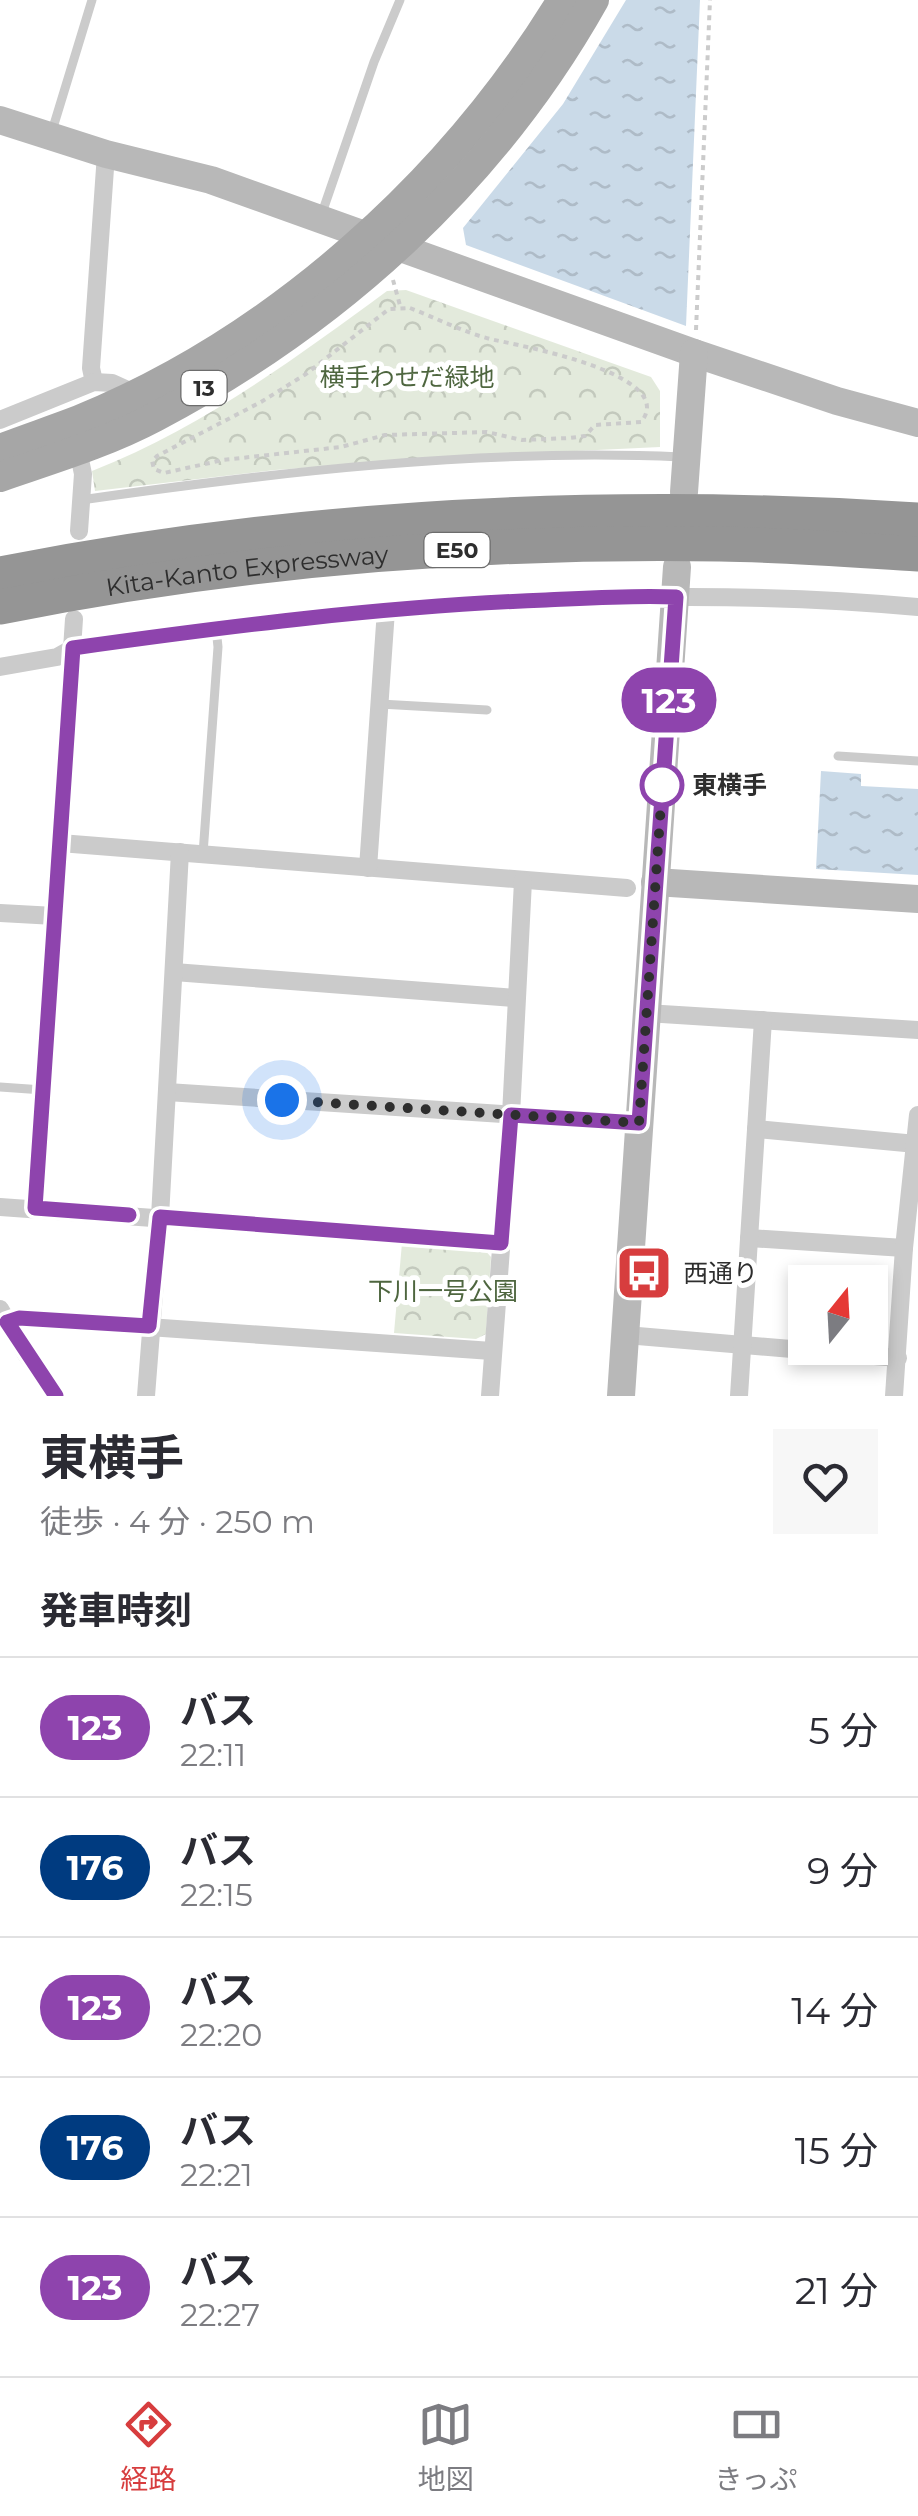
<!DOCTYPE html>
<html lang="ja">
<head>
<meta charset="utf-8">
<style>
	body { margin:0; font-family:Montserrat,"Noto Sans JP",sans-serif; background:#f7f7f7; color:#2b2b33; height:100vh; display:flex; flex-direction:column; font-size:38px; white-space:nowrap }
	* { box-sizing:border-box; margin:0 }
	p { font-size:32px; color:#7c7c81 }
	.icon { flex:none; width:55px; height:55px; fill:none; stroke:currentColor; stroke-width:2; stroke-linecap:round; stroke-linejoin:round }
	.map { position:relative; height:1396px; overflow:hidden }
	.panel { display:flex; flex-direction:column; background:#fff; flex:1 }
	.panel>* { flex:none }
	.badge { padding:0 20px; border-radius:32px; font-size:35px; line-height:65px }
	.needle { width:65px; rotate:18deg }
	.controls { position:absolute; left:788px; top:1265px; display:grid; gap:20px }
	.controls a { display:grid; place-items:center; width:100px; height:100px; border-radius:0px; background:#fff; box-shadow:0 5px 15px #0003; font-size:50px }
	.you { position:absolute; width:50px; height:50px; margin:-25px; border:8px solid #fff; border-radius:50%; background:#1a73e8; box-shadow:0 0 0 15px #1a73e833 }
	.map>.badge { position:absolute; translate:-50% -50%; box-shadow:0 0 0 5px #fff }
	h2 { padding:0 40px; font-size:38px; line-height:90px }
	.round { display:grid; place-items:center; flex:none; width:105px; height:105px; border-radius:0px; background:#f7f7f7 }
	.headline { display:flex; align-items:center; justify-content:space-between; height:170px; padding:0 40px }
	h1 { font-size:48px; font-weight:700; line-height:75px }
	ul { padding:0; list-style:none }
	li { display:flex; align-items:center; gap:30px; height:140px; padding:0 40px; border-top:2px solid #e1e1e2 }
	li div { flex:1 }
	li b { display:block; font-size:38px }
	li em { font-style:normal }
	li .badge { min-width:110px; font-weight:700; text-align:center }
	.dock { display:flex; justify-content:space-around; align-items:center; height:140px; border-top:2px solid #e1e1e2; background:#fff; font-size:28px; color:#7c7c81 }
	.dock a { display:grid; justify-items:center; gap:5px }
	.dock .on { color:#d73d3e }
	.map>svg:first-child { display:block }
	.forest { fill:url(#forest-crowns) }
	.water { fill:url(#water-ripples) }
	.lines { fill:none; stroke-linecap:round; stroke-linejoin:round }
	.path { stroke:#cbcbcb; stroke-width:4; stroke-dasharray:5 5; stroke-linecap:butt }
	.lane { stroke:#cbcbcb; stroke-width:9 }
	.street { stroke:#cbcbcb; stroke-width:18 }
	.secondary { stroke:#b8b8b8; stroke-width:28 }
	.primary { stroke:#a6a6a6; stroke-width:30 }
	.highway { stroke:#959595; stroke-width:35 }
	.line-casing { stroke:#fff; stroke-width:22 }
	.line { stroke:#8e44ad; stroke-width:15 }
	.walk { stroke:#2e2e2e; stroke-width:10; stroke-dasharray:0 18 }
	.stop-dot { fill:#fff; stroke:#8e44ad; stroke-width:5 }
	.labels { text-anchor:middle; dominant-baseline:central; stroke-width:10; stroke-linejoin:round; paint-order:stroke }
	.shield { fill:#fff; stroke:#6d6d6d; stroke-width:2.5 }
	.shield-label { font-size:22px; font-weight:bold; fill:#2e2e2e }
	.park-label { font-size:25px; fill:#4e663f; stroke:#fff }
	.street-label { font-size:25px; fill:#2e2e2e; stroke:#fff }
	.stop-label { font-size:25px; font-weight:bold; fill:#2e2e2e; stroke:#fff; text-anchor:start }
	.poi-label { font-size:25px; fill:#2e2e2e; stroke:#fff; text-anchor:start }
</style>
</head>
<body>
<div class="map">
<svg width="918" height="1396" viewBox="0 0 918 1396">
	<defs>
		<pattern id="forest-crowns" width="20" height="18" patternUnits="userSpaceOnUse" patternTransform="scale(2.5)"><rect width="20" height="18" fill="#e3eadc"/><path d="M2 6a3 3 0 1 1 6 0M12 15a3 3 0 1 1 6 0" fill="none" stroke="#c3c9bd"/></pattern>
		<pattern id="water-ripples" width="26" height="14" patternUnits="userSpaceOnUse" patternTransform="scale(2.5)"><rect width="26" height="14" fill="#cadae8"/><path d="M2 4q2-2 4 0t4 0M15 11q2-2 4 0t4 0" fill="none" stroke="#aebbc7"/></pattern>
	</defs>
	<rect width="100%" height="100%" fill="#fff"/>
	<!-- forest -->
	<g class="forest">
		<path d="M406 290 651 377 660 391V447L450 457 275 470 95 491 92 471C201 428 293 360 387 291Z"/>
		<path d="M402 1243 482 1247 491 1257 486 1334 476 1339 394 1333Z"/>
	</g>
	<!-- water -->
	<g class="water">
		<path d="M626 0H700L686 326 466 245 463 228 563 104Z"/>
		<path d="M821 771 861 774V786L918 789V875L816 869Z"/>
	</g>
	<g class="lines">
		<!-- path -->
		<g class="path">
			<path d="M393 280 401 309"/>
			<path d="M410 308C436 318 463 332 490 339 517 345 680 374 641 422L595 425 585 436 570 438 522 440 487 432 385 435 341 447 223 460 164 473 154 469 152 461 157 456 261 402 306 374 389 309Z"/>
			<path d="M696 330 710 0"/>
		</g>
		<!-- lane -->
		<g class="lane">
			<path d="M52 131 92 0"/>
			<path d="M322 213 374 62 400 0"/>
			<path d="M81 500C276 472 484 448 681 457"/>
			<path d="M380 704 487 710"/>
			<path d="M838 756 918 761"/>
			<path d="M203 854 218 647 216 628"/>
			<path d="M0 1087 43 1090"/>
		</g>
		<!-- street -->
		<g class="street">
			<path d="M94 382 91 368 106 154"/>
			<path d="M0 420 94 382 112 383 134 393"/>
			<path d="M78 450 83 474 79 531"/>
			<path d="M0 667 57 657 73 648C353 609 635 581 918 607"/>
			<path d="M60 843 627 888"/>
			<path d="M368 868 386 610"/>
			<path d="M0 913 55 916"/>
			<path d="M174 972 515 998"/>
			<path d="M646 1013 918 1030"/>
			<path d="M167 1092 639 1123"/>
			<path d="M756 1129 916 1144"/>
			<path d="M0 1207 501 1243"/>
			<path d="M35 1208 74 619"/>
			<path d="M749 1238 904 1248"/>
			<path d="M0 1309 26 1354 56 1396"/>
			<path d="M7 1321 19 1318 492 1351"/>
			<path d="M626 1335 898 1358"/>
			<path d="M146 1396 160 1217 180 852"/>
			<path d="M490 1396 511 1115 523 881"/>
			<path d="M739 1396 763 1020"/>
			<path d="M894 1396 904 1248 918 1115"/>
		</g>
		<!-- secondary -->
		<g class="secondary">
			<path d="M0 120 106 154 211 180 694 353 837 401 918 423"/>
			<path d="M684 492 694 353"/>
			<path d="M655 882 918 899"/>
			<path d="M621 1396 677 567"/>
		</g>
		<!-- primary -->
		<g class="primary">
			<path d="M0 449C26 439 53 430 79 420 277 339 451 182 562 0"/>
			<path d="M0 477C52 459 106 443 155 417 337 321 493 180 594 0"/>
		</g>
		<!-- highway -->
		<g class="highway">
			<path d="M0 574C302 515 611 500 918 520"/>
			<path id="s1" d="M0 607C236 560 479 540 720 544 786 545 852 550 918 554"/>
		</g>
	</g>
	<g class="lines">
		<!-- line casing -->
		<g class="line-casing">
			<path id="line" d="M56 1396 7 1322 19 1318 149 1326 160 1217 501 1243 511 1115 639 1123 676 597C633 595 589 598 546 600 388 606 230 626 73 648L35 1208 129 1215"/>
		</g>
		<!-- line -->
		<use href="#line" class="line"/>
		<!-- walk -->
		<path class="walk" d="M282 1100 639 1123 663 775 662 785"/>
	</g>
	<!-- icons -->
	<defs>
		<g id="bus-square" transform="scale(2.875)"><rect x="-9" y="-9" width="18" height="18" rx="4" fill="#d73d3e" stroke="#fff"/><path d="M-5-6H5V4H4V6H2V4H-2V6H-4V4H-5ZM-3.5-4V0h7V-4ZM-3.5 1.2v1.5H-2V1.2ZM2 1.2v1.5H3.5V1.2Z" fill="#fff"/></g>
	</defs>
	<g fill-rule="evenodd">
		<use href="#bus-square" x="644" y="1273"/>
	</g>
	<!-- markers -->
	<circle class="stop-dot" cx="662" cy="785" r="20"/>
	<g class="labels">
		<!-- shield labels -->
		<g class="shield">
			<rect x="181.5" y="371" width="45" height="34" rx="8"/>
			<rect x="424.5" y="533" width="65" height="34" rx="8"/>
		</g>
		<g class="shield-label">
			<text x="204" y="388">13</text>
			<text x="457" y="550">E50</text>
		</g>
		<!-- park labels -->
		<g class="park-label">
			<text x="407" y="377">横手わせだ緑地</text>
			<text x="443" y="1291">下川一号公園</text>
		</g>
		<!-- street labels -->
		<g class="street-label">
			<text stroke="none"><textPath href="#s1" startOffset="250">Kita-Kanto Expressway</textPath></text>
		</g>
		<!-- stop labels -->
		<g class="stop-label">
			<text x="692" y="785">東横手</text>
		</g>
		<!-- poi labels -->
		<g class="poi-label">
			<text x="683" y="1273">西通り</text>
		</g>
	</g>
</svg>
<div class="controls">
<a><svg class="needle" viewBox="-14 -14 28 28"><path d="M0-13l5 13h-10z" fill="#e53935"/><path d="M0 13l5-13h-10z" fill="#7c7c81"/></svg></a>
</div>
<div class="you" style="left:282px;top:1100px"></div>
<b class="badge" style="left:669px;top:700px;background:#8e44ad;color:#fff">123</b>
</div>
<section class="panel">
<div class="headline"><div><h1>東横手</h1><p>徒歩 · 4 分 · 250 m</p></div><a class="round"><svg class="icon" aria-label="heart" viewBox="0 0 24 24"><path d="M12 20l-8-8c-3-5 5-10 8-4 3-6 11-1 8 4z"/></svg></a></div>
<h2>発車時刻</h2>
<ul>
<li><span class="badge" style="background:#8e44ad;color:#fff">123</span><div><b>バス</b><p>22:11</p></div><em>5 分</em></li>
<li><span class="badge" style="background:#003b80;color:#fff">176</span><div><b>バス</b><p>22:15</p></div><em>9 分</em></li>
<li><span class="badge" style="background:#8e44ad;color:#fff">123</span><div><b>バス</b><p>22:20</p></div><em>14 分</em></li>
<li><span class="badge" style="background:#003b80;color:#fff">176</span><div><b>バス</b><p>22:21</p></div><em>15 分</em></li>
<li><span class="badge" style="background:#8e44ad;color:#fff">123</span><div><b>バス</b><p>22:27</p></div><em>21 分</em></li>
</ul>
</section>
<nav class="dock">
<a class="on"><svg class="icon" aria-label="directions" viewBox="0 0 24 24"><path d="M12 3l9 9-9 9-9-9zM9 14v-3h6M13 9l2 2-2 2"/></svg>経路</a>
<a><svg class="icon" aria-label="map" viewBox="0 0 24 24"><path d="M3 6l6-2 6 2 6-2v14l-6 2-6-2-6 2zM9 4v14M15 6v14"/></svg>地図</a>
<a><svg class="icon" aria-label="tickets" viewBox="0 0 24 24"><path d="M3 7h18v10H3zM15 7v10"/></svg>きっぷ</a>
</nav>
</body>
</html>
